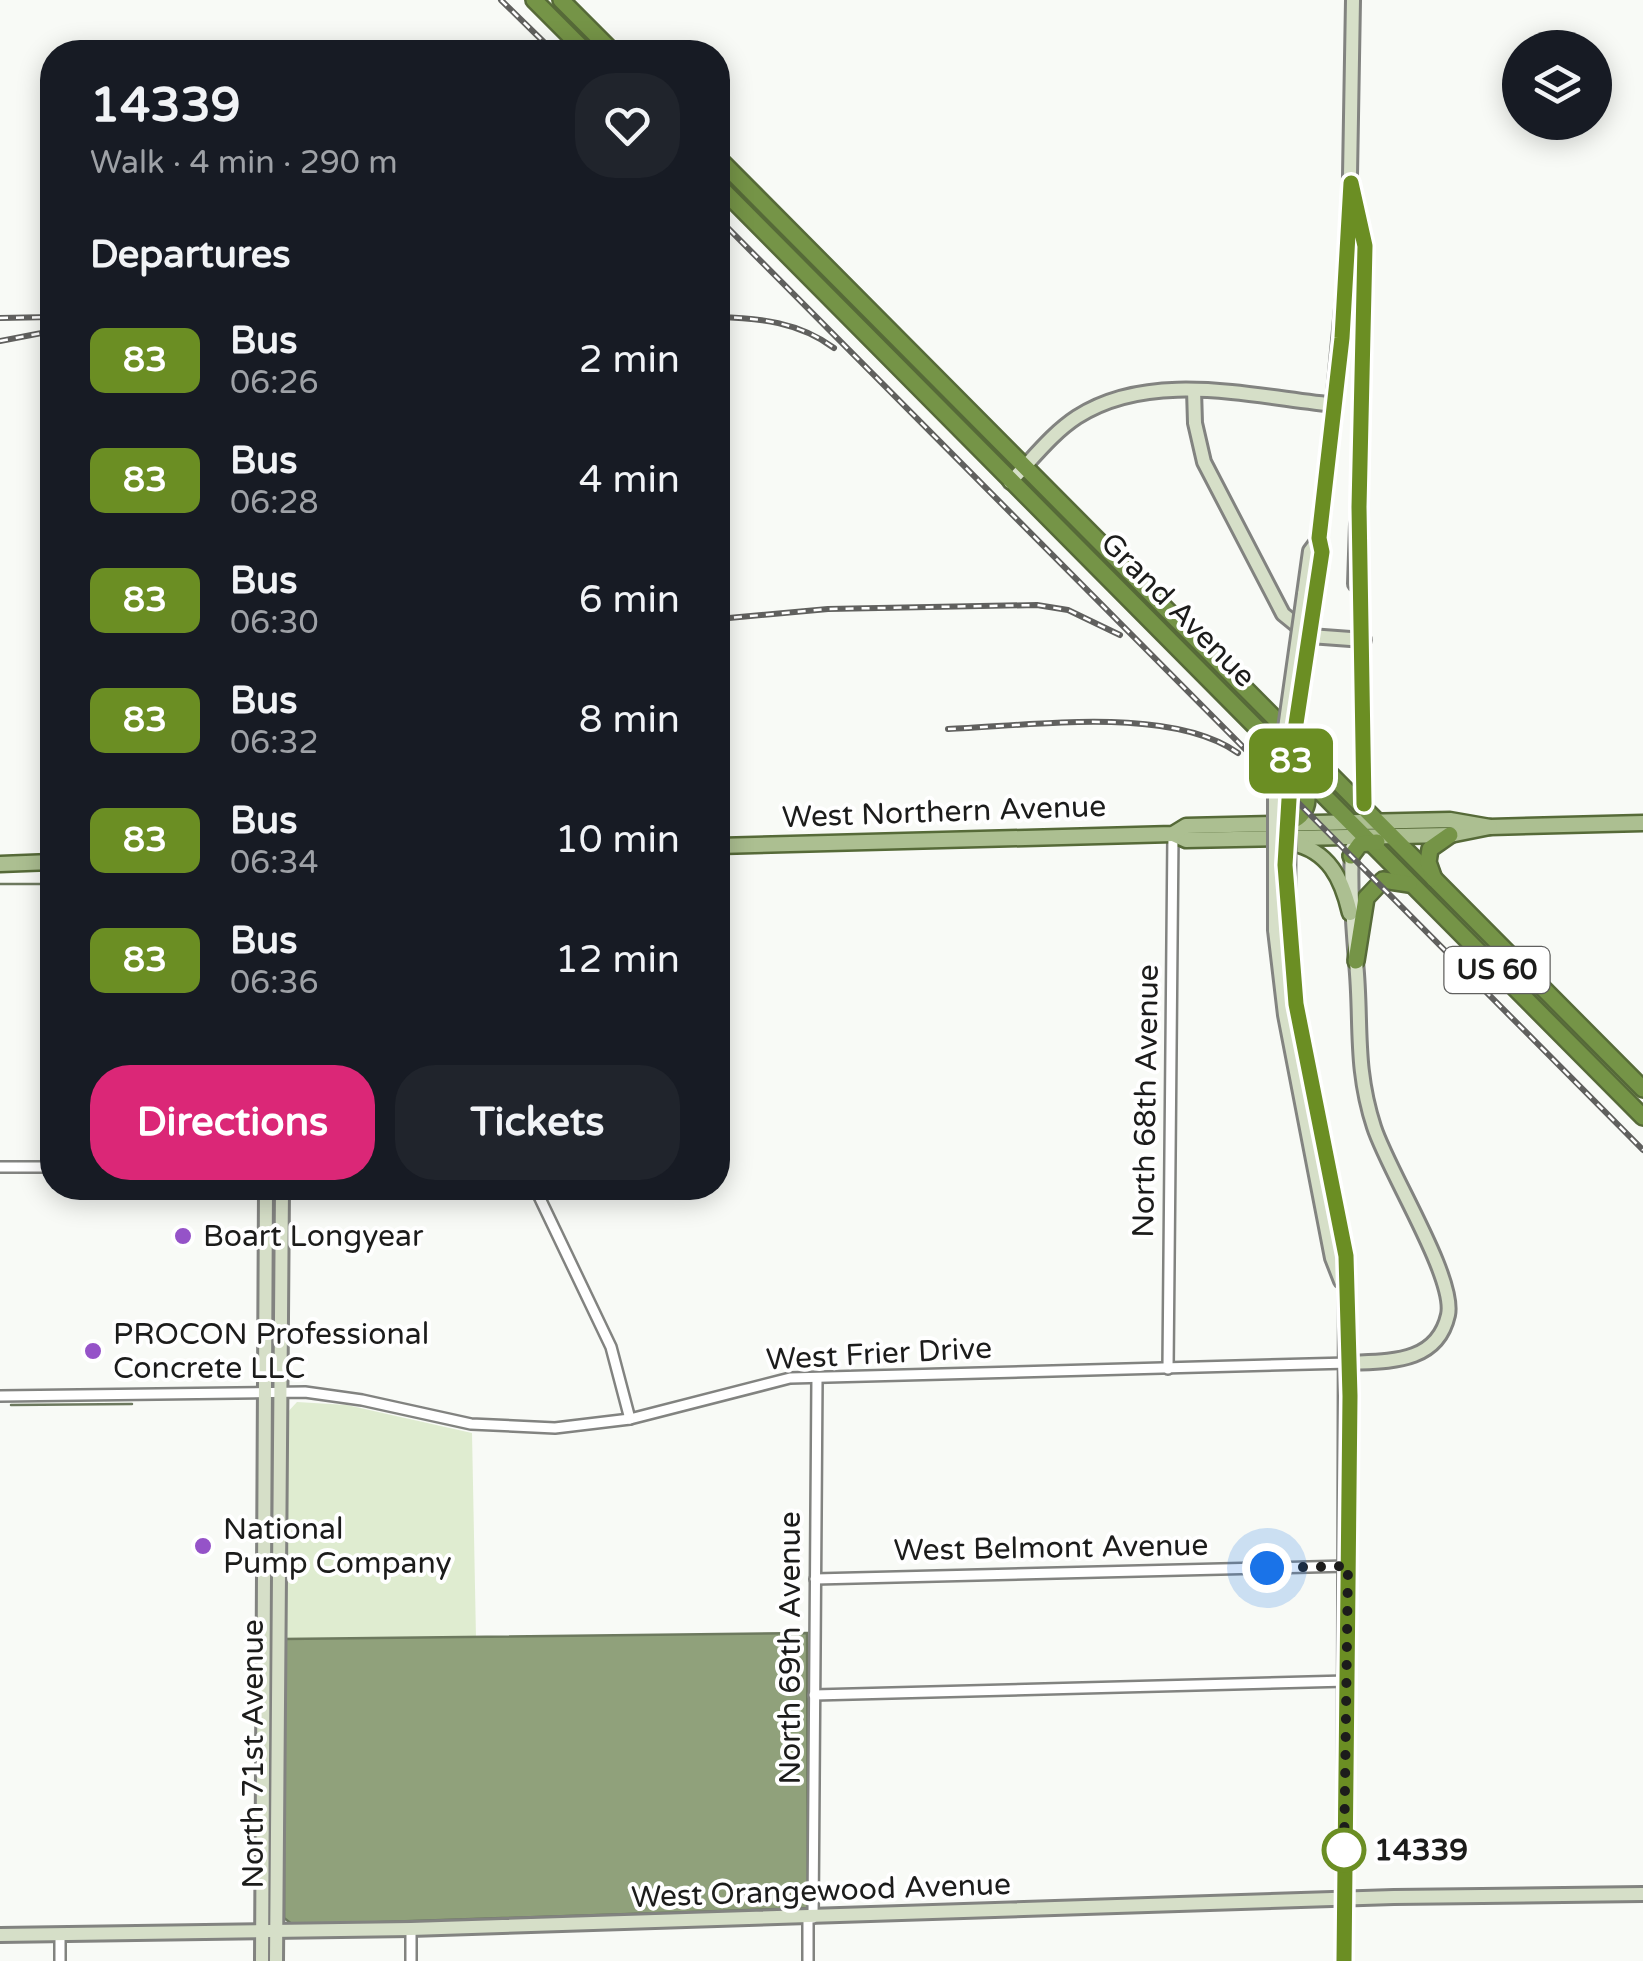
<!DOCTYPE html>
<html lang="en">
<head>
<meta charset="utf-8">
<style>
	body { margin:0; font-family:"Varela Round",sans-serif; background:#20242c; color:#f1f3f6; height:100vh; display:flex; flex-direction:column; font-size:38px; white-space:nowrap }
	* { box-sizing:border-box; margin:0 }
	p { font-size:32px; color:#9ea1a6 }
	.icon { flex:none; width:55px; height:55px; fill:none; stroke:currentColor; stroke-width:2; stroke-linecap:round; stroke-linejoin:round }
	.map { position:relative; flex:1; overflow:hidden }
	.side { position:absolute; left:40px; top:40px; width:690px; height:1160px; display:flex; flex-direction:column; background:#171b24; border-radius:40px; box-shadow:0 5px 25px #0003 }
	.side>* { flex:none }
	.badge { padding:0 20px; border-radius:15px; font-size:35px; line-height:65px }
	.controls { position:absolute; left:1502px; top:30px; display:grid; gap:20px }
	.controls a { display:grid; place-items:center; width:110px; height:110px; border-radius:50%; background:#171b24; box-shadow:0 5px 25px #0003; font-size:50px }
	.you { position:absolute; width:50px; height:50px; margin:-25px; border:8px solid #fff; border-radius:50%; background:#1a73e8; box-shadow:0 0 0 15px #1a73e833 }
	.map>.badge { position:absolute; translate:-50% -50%; box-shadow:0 0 0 5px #fff }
	h2 { padding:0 50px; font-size:38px; line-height:90px }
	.round { display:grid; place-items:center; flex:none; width:105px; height:105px; border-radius:40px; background:#20242c }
	.headline { display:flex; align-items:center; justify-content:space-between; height:170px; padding:0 50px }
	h1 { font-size:48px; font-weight:800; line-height:75px }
	.action { display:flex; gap:20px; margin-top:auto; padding:20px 50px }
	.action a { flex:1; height:115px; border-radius:40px; background:#db2777; color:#fff; font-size:40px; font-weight:800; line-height:115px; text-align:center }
	.action a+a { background:#20242c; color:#f1f3f6 }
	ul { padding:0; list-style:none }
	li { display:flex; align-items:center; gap:30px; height:120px; padding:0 50px }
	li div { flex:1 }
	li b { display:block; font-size:38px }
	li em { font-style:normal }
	li .badge { min-width:110px; font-weight:700; text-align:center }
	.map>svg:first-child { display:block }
	.green { fill:#dfecd0 }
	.water { fill:#90a17b; stroke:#6d795e; stroke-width:2.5 }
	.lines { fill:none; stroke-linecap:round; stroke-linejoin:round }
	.stream { stroke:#6d795e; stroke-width:2.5 }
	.street-casing { stroke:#828380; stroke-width:14 }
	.secondary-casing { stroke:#828380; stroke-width:18 }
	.primary-casing { stroke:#566a38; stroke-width:19 }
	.highway-casing { stroke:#566a38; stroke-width:20 }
	.street { stroke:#fff; stroke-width:9 }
	.secondary { stroke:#d6dfc8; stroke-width:12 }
	.primary { stroke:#acbf91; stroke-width:14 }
	.highway { stroke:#759447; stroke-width:15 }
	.rail-casing { stroke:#60605e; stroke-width:6 }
	.rail { stroke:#fff; stroke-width:2.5; stroke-dasharray:8; stroke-linecap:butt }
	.secondary-bridge-casing { stroke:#828380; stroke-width:18; stroke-linecap:butt }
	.secondary-bridge { stroke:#d6dfc8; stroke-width:12 }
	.line-casing { stroke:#fff; stroke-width:22 }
	.line { stroke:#6b8e23; stroke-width:15 }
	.walk { stroke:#1c1c1b; stroke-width:10; stroke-dasharray:0 18 }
	.poi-dot { fill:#9553c8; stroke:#fff; stroke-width:4 }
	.stop-dot { fill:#fff; stroke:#6b8e23; stroke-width:5 }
	.labels { text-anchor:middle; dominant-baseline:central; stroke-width:8; stroke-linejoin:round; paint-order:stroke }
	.shield { fill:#fff; stroke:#60605f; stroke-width:2.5 }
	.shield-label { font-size:28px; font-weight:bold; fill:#1c1c1b }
	.street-label { font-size:30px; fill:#1c1c1b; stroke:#fff }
	.poi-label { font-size:30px; fill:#1c1c1b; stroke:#fff; text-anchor:start }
	.stop-label { font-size:30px; font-weight:bold; fill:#1c1c1b; stroke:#fff; text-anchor:start }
</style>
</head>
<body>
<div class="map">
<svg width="1643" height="1961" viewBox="0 0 1643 1961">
	<rect width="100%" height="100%" fill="#f8faf6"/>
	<!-- green -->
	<path class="green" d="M297 1402 347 1405 472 1433 476 1638 284 1639 286 1414Z"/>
	<!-- water -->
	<path class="water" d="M807 1633 808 1908 293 1925 284 1918V1639Z"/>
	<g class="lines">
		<!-- stream -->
		<g class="stream">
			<path d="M0 884H52"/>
			<path d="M11 1405 132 1404"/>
		</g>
		<!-- street casing -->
		<g class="street-casing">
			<g id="street">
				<path d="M0 1167H52"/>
				<path d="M535 1188 611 1347 630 1419"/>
				<path d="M1168 1369 1173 834"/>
				<path d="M0 1396 305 1392 362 1400 471 1424 555 1428 630 1419 790 1378 1349 1363"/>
				<path d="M815 1579 1348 1566"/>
				<path d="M814 1695 1347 1681"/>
				<path d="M808 1918V1961"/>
				<path d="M813 1918 817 1378"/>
				<path d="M411 1929V1961"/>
				<path d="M60 1961V1934"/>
			</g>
		</g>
		<!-- secondary casing -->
		<g class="secondary-casing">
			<g id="secondary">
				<path d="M1351 183 1365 247 1359 507 1364 804"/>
				<path d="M1194 390 1195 423 1204 462 1283 614 1310 636 1364 640"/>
				<path d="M1010 482C1032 460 1051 434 1077 417 1152 369 1253 397 1336 405"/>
				<path d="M1355 584 1357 524"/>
				<path d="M1304 594 1310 551 1319 539"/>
				<path d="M1314 606 1349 234 1353 0"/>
				<path d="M1275 930 1285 1015 1332 1258 1341 1281"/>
				<path d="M1288 932 1299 1029 1346 1256 1344 1961"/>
				<path d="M1349 1363C1388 1361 1437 1364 1448 1315 1456 1278 1388 1171 1374 1127 1354 1066 1362 1021 1356 962 1353 923 1350 887 1352 848"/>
				<path d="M0 1935 411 1929 1394 1897 1643 1894"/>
				<path d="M262 1961 266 1188"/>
				<path d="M276 1961 282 1188"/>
			</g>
		</g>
		<!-- primary casing -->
		<g class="primary-casing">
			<g id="primary">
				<path d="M1173 834 1186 840 1450 835 1490 827 1643 823"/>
				<path d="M1292 843C1329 851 1342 879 1350 913"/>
				<path d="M718 846 1173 834 1186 826 1450 820 1490 827"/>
				<path d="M0 864 52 862"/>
			</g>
		</g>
		<!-- highway casing -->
		<g class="highway-casing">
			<g id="highway">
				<path d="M534 0 586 52"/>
				<path d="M561 0 613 52"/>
				<path d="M718 158 1643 1089"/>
				<path d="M718 185 1643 1117"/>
				<path d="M1282 824C1308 819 1313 799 1300 777"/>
				<path d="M1351 856 1360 844 1377 842"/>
				<path d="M1434 879 1428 862 1430 849 1450 835"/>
				<path d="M1356 961 1366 898 1383 880 1409 884"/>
			</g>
		</g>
		<!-- street -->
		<use href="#street" class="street"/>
		<!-- secondary -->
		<use href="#secondary" class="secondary"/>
		<!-- primary -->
		<use href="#primary" class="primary"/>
		<!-- highway -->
		<use href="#highway" class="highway"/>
		<!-- rail casing -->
		<g class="rail-casing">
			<g id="rail">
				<path d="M501 0 554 52"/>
				<path d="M718 218 1643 1150"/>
				<path d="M718 317C759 318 799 322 834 348"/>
				<path d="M0 318 52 317"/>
				<path d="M0 341 52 331"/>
				<path d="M718 619 828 609 1037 605 1068 610 1120 635"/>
				<path d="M948 729C1031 726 1170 705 1238 753"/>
			</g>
		</g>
		<!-- rail -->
		<use href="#rail" class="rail"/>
		<!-- secondary-bridge casing -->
		<g class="secondary-bridge-casing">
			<g id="secondary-bridge">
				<path d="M1275 930V799L1304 594"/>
				<path d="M1288 932 1289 782 1314 606"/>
			</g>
		</g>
		<!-- secondary-bridge -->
		<use href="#secondary-bridge" class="secondary-bridge"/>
	</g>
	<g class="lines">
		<!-- line casing -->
		<g class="line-casing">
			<path id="line" d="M1344 1961 1350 1396 1346 1256 1296 1004 1285 865 1292 750 1322 552 1319 538 1342 338 1351 183 1365 246 1359 507 1364 804"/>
		</g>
		<!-- line -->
		<use href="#line" class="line"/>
		<!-- walk -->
		<path class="walk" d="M1267 1568 1348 1566 1344 1861V1850"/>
	</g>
	<!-- markers -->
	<g class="poi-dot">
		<circle cx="183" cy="1236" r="10"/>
		<circle cx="93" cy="1351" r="10"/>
		<circle cx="203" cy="1546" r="10"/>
	</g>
	<circle class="stop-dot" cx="1344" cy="1850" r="20"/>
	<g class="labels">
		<!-- shield labels -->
		<rect class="shield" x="1444.5" y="947" width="105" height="46" rx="8"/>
		<g class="shield-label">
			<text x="1497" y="970">US 60</text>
		</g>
		<!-- street labels -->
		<g class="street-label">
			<text transform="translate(1178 610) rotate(45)">Grand Avenue</text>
			<text transform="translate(944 812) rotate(-2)">West Northern Avenue</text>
			<text transform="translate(1146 1101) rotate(-89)">North 68th Avenue</text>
			<text transform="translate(879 1354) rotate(-3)">West Frier Drive</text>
			<text transform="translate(1051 1548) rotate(-1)">West Belmont Avenue</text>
			<text transform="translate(790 1648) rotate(-90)">North 69th Avenue</text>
			<text transform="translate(253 1754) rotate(-90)">North 71st Avenue</text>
			<text transform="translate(821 1891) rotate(-2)">West Orangewood Avenue</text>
		</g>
		<!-- poi labels -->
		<g class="poi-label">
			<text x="203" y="1236">Boart Longyear</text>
			<text x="113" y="1334">PROCON Professional<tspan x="113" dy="34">Concrete LLC</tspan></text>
			<text x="223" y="1529">National<tspan x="223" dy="34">Pump Company</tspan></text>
		</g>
		<!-- stop labels -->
		<g class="stop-label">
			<text x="1374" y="1850">14339</text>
		</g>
	</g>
</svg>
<div class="controls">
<a><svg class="icon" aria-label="layers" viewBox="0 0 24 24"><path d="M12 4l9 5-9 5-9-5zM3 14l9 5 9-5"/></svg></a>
</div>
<div class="you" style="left:1267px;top:1568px"></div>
<b class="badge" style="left:1291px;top:761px;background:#6b8e23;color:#fff">83</b>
<section class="side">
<div class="headline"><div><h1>14339</h1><p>Walk · 4 min · 290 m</p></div><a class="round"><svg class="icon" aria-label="heart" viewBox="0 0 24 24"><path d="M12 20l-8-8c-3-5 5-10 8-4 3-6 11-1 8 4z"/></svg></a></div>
<h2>Departures</h2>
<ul>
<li><span class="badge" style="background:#6b8e23;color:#fff">83</span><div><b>Bus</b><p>06:26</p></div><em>2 min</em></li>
<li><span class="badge" style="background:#6b8e23;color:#fff">83</span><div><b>Bus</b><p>06:28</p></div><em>4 min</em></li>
<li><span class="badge" style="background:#6b8e23;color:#fff">83</span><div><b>Bus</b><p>06:30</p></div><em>6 min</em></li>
<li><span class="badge" style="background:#6b8e23;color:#fff">83</span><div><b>Bus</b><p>06:32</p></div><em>8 min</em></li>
<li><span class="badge" style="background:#6b8e23;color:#fff">83</span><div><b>Bus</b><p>06:34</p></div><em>10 min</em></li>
<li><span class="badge" style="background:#6b8e23;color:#fff">83</span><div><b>Bus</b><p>06:36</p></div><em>12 min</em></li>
</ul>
<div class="action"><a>Directions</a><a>Tickets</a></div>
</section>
</div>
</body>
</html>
